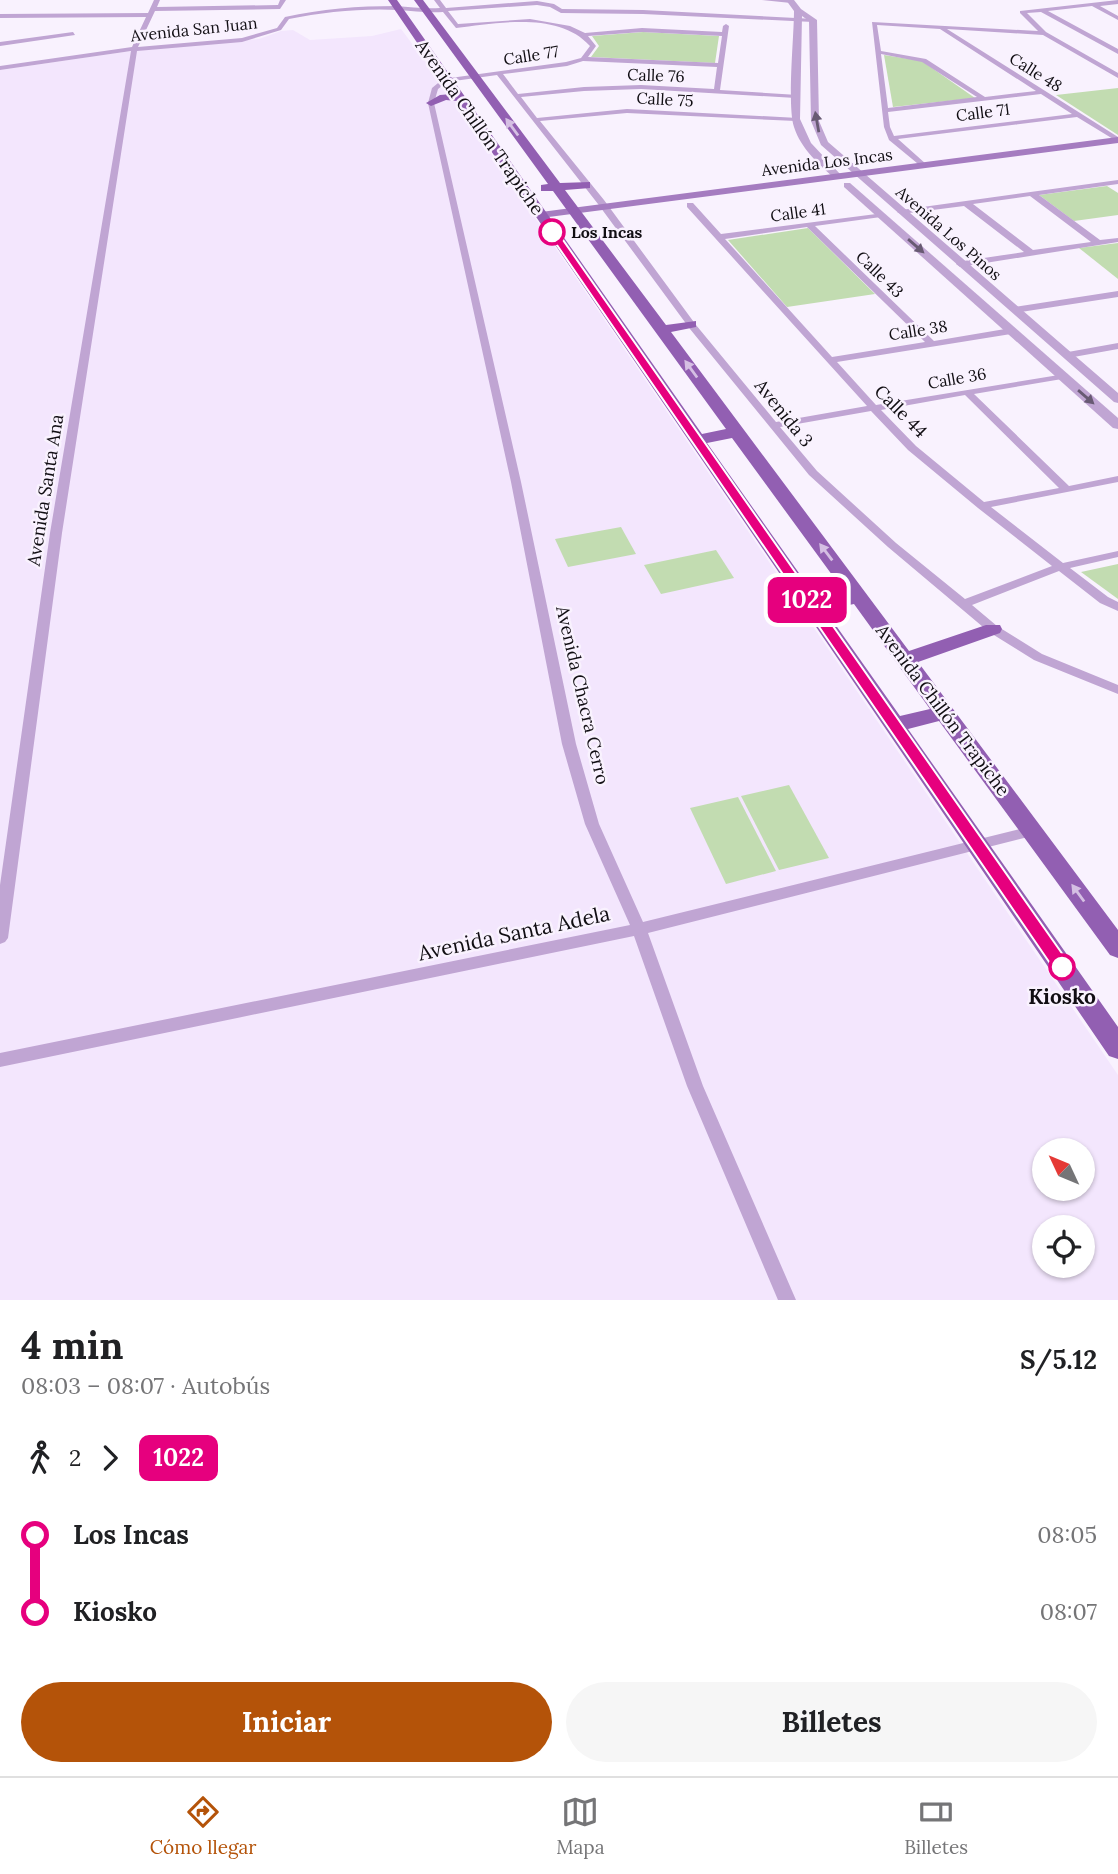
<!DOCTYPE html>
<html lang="es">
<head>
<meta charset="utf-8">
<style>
	body { margin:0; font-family:Lora,serif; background:#f6f6f6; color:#202124; height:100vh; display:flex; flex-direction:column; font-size:26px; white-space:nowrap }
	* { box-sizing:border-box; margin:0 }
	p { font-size:23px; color:#757577 }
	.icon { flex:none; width:38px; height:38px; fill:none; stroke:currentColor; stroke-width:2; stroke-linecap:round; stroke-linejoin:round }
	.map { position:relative; height:1300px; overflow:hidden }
	.side { display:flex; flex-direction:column; background:#fff; flex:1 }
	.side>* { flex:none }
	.badge { padding:0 14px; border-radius:10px; font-size:24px; line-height:46px }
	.needle { width:46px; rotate:314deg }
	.controls { position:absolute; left:1032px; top:1138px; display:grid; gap:14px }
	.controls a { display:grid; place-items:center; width:63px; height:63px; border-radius:50%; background:#fff; box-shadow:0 2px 5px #0004; font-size:35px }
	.map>.badge { position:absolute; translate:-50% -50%; box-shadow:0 0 0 4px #fff }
	.legs { display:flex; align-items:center; gap:10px; height:77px; padding:0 21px; font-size:23px }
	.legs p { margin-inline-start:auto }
	.summary { display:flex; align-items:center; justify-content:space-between; height:119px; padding:0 21px }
	h1 { font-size:38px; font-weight:700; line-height:52px }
	.cta { display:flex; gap:14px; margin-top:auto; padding:14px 21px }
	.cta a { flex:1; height:80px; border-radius:42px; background:#b45309; color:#fff; font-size:28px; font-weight:700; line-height:80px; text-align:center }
	.cta a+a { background:#f6f6f6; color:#202124 }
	ul { padding:0 21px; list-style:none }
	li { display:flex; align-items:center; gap:24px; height:77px; font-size:26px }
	li i { display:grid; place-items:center; width:10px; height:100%; margin:0 9px; background:currentColor }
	li i::after { content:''; width:18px; height:18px; margin:-9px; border:5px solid; border-radius:50%; background:#fff }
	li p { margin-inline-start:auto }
	li:first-child i { background:linear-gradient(#0000 50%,currentColor 0) }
	li:last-child i { background:linear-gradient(currentColor 50%,#0000 0) }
	.tab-bar { display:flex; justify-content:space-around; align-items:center; height:98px; border-top:2px solid #e0e0e0; background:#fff; font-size:19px; color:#757577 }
	.tab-bar a { display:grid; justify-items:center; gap:4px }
	.tab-bar .selected { color:#b45309 }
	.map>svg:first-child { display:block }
	.built { fill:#f3e6fd; fill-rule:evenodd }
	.green { fill:#c2dcb1 }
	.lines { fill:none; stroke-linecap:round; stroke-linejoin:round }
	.minor { fill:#c0a5d3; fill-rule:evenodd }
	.tertiary { fill:#c0a5d3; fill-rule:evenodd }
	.secondary { fill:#a57cc0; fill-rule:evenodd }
	.primary { fill:#925fb2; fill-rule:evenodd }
	.oneway { fill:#685a73 }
	.oneway2 { fill:#d5bfe3 }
	.line-1 { fill:#e6007e; stroke:#fff; stroke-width:2 }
	.stop-1-dot { fill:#fff; stroke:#e6007e; stroke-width:3.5 }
	.labels { text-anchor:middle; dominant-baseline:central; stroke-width:5; stroke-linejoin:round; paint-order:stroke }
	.far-street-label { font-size:16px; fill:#110e13; stroke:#f9f2fe }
	.far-stop-label { font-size:16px; font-weight:bold; fill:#110e13; stroke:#f9f2fe; text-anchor:start }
	.street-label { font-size:18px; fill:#110e13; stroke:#f9f2fe }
	.near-street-label { font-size:21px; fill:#110e13; stroke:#f9f2fe }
	.near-stop-label { font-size:21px; font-weight:bold; fill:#110e13; stroke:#f9f2fe }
</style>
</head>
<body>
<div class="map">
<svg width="1118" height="1300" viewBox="0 0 1118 1300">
	<rect width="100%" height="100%" fill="#f9f2fe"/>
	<!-- built -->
	<path class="built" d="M401 29 459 106 1118 1075V1300H0V70L124 52 259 39 281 31 293 30 310 40 372 36ZM1045 1150H1083V1188H1045ZM1045 1227H1083V1265H1045Z"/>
	<!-- green -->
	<g class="green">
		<path d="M643 32 719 36 715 63 591 57 599 46 592 36Z"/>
		<path d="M884 55 922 61 975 98 893 107Z"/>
		<path d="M1118 88V135L1056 95Z"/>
		<path d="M1107 186 1118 193V215L1074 221 1039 195Z"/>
		<path d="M808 228 875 294 787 307 728 240Z"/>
		<path d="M1118 243V279L1079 248Z"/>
		<path d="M621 527 636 554 568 567 555 539Z"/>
		<path d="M716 550 734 578 661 594 644 565Z"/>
		<path d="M1118 564V599L1081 572Z"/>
		<path d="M789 785 829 858 779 870 741 796Z"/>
		<path d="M738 797 776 871 726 884 690 808Z"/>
	</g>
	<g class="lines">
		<!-- minor -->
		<g class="minor">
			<path d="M154 0H160L157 7 278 5 280 0H286L280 9 155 11 138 47 242 38 277 28 285 17C321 9 358 6 396 6 411 7 425 9 440 8L434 0H440L446 8 537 1 554 4 562 9 643 10 815 19 813 22 643 14 561 13 550 7 537 5 448 11 458 24 530 19 570 26 585 33 642 28 722 32 723 26 726 24 729 26 720 90 798 95V97L796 98 641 89 584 91 521 97 537 118 627 109 798 118V120L796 121 627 113 540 121 604 200 696 325 776 422 867 406 687 207V203H693L721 234 884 213V217H881L815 226 934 341 1011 328 1016 331 1011 334 837 362 876 405 1065 374 1067 376 1062 379 974 394 1069 486 1118 476V482L991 507 1063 563 1118 551V557L1070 568 1108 597 1118 602V611L1100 603 1059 571 972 605 997 626 1042 654 1118 685V694L1034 660 989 632 888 547 809 475 690 329 598 204 497 75 447 82 438 89 434 103 521 482 576 744 599 824 643 922 1032 826 1037 827 1039 831 1037 835 1032 836 648 933 703 1086 796 1300H778L687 1086 634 936 0 1067V1053L630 925 585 824 562 744 511 482 428 103 432 88 443 79 566 62 581 58 590 46C559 11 498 23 456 28L443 12C427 13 414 11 399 10 362 8 324 12 289 19L281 30 242 42 137 51 62 533 8 938 5 942 0 944V885L50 533 131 51 0 70V66L132 47 146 17 0 18V14L148 13ZM642 32 722 36 718 63 588 57 596 46 588 36ZM583 61 717 67 714 89 641 85 584 87 518 94 503 74 567 66ZM807 227 925 342 832 357 725 239ZM965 395 1059 488 984 502 916 446 881 410ZM871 411 908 450 978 508 1052 566 965 599 896 543 817 471 780 427Z"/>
			<path d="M762 0H793L794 1 791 3Z"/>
			<path d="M1118 0V4L1100 6 1118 16V20L1092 6 1048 11 1118 49V54L1041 12 1027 13 1046 32 1118 73V78L1043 35 947 29 1118 137V142L1077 117 898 139 926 164V168H923L889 140 884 127 872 22 1038 31 1020 13V11ZM877 25 940 29 1036 91 985 97 926 59 881 51ZM881 54 922 62 977 97 888 108ZM1041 94 1072 114 894 136 890 127 888 112Z"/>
			<path d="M73 32 75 35 0 46V42Z"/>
			<path d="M1118 180V184L1039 195 1100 240 1118 238V242L960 267 956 264 957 262 1024 252 964 206 901 214 897 212 901 210ZM1030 196 1091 242 1033 250 973 204Z"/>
			<path d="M1118 291V297L1015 313 1011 310 1015 307Z"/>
			<path d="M1118 343V349L1068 358 1063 355 1068 352Z"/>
		</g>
		<!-- tertiary -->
		<g class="tertiary">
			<path d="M786 0H794L801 9 817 20 819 121 828 142 1118 393V403L1114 402 821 145 811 121 809 21 802 16 800 119 811 143 841 175V179H835C819 164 801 149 794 127 787 106 794 37 794 11Z"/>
			<path d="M844 183H850L1118 418V429L1113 428 844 187Z"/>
		</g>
		<!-- secondary -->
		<path class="secondary" d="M1118 137V143L541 218 535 215 541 212Z"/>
		<!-- primary -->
		<path class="primary" d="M388 0H397L702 434 726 429 553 191H541V185L548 184 414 0H423L560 183 590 182V188L565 190 666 325 696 321V327L671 332 909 651 986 625H1000L1002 629 1000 633 918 662 1118 930V958L1110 955 939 721 908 729 1118 1027V1059L1109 1056 457 101 446 100 431 106 426 103 440 95 452 94ZM732 438 846 594 818 600 707 443ZM854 604 930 709 900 716 825 610Z"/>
	</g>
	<!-- one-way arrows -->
	<defs><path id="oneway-solid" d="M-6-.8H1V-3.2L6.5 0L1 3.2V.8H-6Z" transform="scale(1.75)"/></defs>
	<g class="oneway">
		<use href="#oneway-solid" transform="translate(817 122) rotate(-100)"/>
		<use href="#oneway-solid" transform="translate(916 246) rotate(41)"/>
		<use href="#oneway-solid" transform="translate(1086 397) rotate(41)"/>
	</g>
	<g class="oneway2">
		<use href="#oneway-solid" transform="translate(512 127) rotate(-126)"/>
		<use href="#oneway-solid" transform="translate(691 369) rotate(-126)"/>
		<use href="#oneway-solid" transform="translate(826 552) rotate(-127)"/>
		<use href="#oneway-solid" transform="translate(1078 893) rotate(-126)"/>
	</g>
	<!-- line-1 -->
	<path class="line-1" d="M552 229 556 230 1068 962 1071 967 1068 972 1062 974 1056 972 548 232Z"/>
	<!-- markers -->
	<g class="stop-1-dot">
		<circle cx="552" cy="232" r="12"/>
		<circle cx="1062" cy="967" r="12"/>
	</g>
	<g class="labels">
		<!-- far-street labels -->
		<g class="far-street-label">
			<text transform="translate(194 29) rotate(-6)">Avenida San Juan</text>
			<text transform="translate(531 55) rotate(-9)">Calle 77</text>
			<text transform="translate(1036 72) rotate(32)">Calle 48</text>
			<text transform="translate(656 75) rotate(2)">Calle 76</text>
			<text transform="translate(665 99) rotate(3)">Calle 75</text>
			<text transform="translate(983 112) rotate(-7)">Calle 71</text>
			<text transform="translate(827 162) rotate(-7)">Avenida Los Incas</text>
			<text transform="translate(798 212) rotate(-8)">Calle 41</text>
			<text transform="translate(949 233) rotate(41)">Avenida Los Pinos</text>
			<text transform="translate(880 274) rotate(44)">Calle 43</text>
			<text transform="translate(918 330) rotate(-9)">Calle 38</text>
			<text transform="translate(957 378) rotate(-10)">Calle 36</text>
		</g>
		<!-- far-stop labels -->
		<g class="far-stop-label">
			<text x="571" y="232">Los Incas</text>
		</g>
		<!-- street labels -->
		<g class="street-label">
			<text transform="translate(480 127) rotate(55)">Avenida Chillón Trapiche</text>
			<text transform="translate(901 411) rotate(45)">Calle 44</text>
			<text transform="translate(784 413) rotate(51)">Avenida 3</text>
			<text transform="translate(45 490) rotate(-81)">Avenida Santa Ana</text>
			<text transform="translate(583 695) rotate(77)">Avenida Chacra Cerro</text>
			<text transform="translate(943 710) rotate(53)">Avenida Chillón Trapiche</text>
		</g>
		<!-- near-street labels -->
		<g class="near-street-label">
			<text transform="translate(514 933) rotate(-12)">Avenida Santa Adela</text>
		</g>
		<!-- near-stop labels -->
		<g class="near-stop-label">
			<text x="1062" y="996">Kiosko</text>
		</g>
	</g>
</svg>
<div class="controls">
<a><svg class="needle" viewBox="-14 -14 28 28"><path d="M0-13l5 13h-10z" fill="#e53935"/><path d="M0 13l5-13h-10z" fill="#757577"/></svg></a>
<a><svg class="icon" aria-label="locate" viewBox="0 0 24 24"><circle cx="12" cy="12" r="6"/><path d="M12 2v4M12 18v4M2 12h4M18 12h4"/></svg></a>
</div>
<b class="badge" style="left:807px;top:600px;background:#e6007e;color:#fff">1022</b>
</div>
<section class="side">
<div class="summary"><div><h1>4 min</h1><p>08:03 – 08:07 · Autobús</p></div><b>S/5.12</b></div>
<div class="legs"><svg class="icon" aria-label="walk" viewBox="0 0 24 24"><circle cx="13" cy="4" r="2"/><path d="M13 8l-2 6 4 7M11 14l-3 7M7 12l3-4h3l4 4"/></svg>2<svg class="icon" aria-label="forward" viewBox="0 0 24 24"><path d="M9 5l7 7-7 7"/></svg><b class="badge" style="background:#e6007e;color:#fff">1022</b></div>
<ul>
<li><i style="color:#e6007e"></i><b>Los Incas</b><p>08:05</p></li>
<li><i style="color:#e6007e"></i><b>Kiosko</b><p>08:07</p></li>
</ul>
<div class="cta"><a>Iniciar</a><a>Billetes</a></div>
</section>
<nav class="tab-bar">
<a class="selected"><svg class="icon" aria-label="directions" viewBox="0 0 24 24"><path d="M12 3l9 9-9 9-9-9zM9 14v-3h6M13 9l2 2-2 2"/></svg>Cómo llegar</a>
<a><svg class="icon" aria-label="map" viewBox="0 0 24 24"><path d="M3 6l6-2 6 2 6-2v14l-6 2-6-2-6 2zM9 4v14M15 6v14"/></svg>Mapa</a>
<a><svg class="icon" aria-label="tickets" viewBox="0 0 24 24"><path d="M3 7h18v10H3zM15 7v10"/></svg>Billetes</a>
</nav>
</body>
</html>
